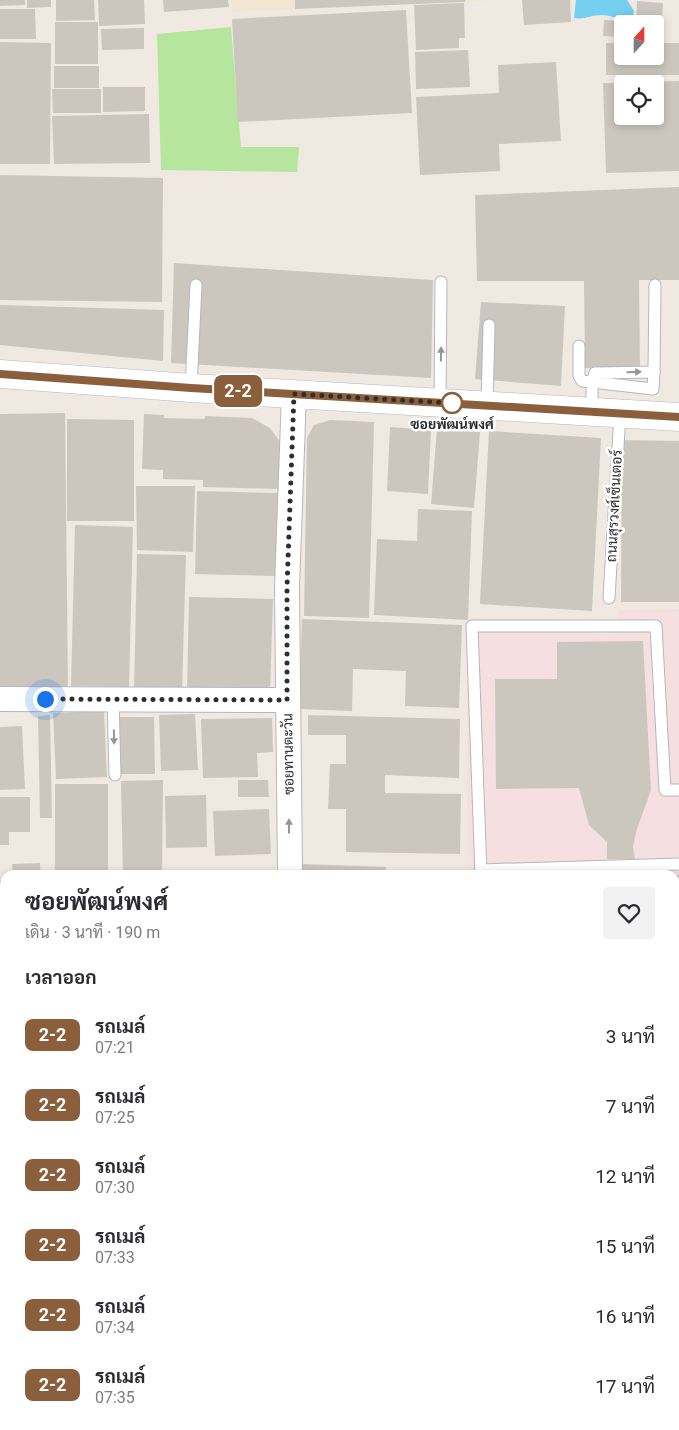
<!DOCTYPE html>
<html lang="th">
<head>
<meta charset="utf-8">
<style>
	body { margin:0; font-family:Roboto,Sarabun,sans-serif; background:#f2f2f3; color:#2b2b33; height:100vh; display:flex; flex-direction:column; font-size:19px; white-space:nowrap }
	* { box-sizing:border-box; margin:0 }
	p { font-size:16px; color:#7c7c81 }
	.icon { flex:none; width:28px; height:28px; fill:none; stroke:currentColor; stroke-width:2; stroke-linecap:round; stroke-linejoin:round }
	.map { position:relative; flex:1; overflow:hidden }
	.panel { position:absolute; left:0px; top:870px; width:680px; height:560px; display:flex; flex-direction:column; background:#fff; border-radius:15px 15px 0 0; box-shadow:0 2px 8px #0003 }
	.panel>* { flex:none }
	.badge { padding:0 10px; border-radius:8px; font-size:18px; line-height:32px }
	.needle { width:32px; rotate:21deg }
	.buttons { position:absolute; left:614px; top:15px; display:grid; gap:10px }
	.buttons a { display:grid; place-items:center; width:50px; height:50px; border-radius:5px; background:#fff; box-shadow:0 2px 8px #0003; font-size:25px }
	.you { position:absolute; width:25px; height:25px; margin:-12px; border:4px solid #fff; border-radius:50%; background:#1a73e8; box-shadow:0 0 0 8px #1a73e833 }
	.map>.badge { position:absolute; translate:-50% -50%; box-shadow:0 0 0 2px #fff }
	h2 { padding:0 25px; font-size:19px; line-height:45px }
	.round { display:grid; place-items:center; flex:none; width:52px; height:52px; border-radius:5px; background:#f2f2f3 }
	.headline { display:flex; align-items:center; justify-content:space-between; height:85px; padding:0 25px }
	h1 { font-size:24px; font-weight:700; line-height:38px }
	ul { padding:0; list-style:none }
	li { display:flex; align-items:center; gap:15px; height:70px; padding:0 25px }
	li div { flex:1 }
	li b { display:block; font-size:19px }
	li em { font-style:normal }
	li .badge { min-width:55px; font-weight:700; text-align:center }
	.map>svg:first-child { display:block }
	.education { fill:#f0e6d1 }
	.medical { fill:#f5dfe0 }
	.green { fill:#b6e59e }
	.water { fill:#75cff0 }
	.building { fill:#cbc7bf }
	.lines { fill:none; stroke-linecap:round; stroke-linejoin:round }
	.lane-casing { stroke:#b4b7c1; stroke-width:13 }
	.street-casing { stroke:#b4b7c1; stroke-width:26 }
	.secondary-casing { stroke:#b4b7c1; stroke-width:29 }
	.lane { stroke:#fff; stroke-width:11 }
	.street { stroke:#fff; stroke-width:24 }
	.secondary { stroke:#fff; stroke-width:28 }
	.rail-casing { stroke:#a3a6b8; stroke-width:5.5 }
	.rail { stroke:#fff; stroke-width:4; stroke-dasharray:11; stroke-linecap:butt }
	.oneway { fill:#969696 }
	.line-casing { stroke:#fff; stroke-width:11 }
	.line { stroke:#8b5e3c; stroke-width:8 }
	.walk { stroke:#2e2e2e; stroke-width:5; stroke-dasharray:0 9 }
	.stop-dot { fill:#fff; stroke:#8b5e3c; stroke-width:2.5 }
	.labels { text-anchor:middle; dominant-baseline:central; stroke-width:5; stroke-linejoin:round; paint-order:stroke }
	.stop-label { font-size:14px; font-weight:bold; fill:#2e2e2e; stroke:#fff }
	.street-label { font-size:14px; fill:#2e2e2e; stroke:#fff }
</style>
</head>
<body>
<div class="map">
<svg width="679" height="1430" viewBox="0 0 679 1430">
	<rect width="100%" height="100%" fill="#efe9e1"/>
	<!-- education -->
	<path class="education" d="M231 0H498L232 12Z"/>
	<!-- medical -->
	<path class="medical" d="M679 609V1318H675V875H470L467 799 468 619 616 635 619 610Z"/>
	<!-- green -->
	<path class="green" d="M231 27 241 147H299L297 172 161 170 157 34Z"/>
	<!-- water -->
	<path class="water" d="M576 0H627L634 11 633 16C622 23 613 15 602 15 591 15 584 20 574 18Z"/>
	<!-- building -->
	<g class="building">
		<path d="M0 0H25V5L0 6Z"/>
		<path d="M27 0H51V7L27 8Z"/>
		<path d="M56 0H94L95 20 56 21Z"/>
		<path d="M98 0H144L145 24 99 26Z"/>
		<path d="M163 0H228L229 7 164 12Z"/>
		<path d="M295 0H465V2L295 9Z"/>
		<path d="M522 0H570L571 22 524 25Z"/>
		<path d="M637 1 663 3 661 39H655V24H636Z"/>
		<path d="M464 3 465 38H459V48L416 50 414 5Z"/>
		<path d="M0 9H35L36 39H0Z"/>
		<path d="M406 10 412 113 238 122 232 19Z"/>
		<path d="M604 20 633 21 632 24H622V37L603 36Z"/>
		<rect x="55" y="22" width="43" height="42"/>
		<path d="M144 28V49L102 50 101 29Z"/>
		<path d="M0 42 51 43 50 164H0Z"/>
		<path d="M606 43H622V56H655V43H679V75H606Z"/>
		<path d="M468 50 470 87 416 89 415 52Z"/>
		<path d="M556 62 561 141 499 144 500 171 420 175 416 97 499 93 498 65Z"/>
		<rect x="54" y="66" width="45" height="22"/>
		<path d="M679 81V171L606 173 603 83H622V116H655V84L647 82Z"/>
		<path d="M103 87H145V111L103 112Z"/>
		<path d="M52 89H101V113H53Z"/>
		<path d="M149 114 150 163 54 164 52 116Z"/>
		<path d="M0 175 163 178 162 302 0 300Z"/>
		<path d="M679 187V280H639L640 370 585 368 584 281H477L475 195Z"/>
		<path d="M174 263 433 280 431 378 171 363Z"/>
		<path d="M481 302 565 306 561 386 475 379Z"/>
		<path d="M0 305 164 310 163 361 0 345Z"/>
		<path d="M65 413 68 688 0 689V414Z"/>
		<path d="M144 414 164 415V418L205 419V416L252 418 270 428 281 443 279 489 203 487V480L163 479V470L142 469Z"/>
		<path d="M67 419 134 420V521H67Z"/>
		<path d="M330 420 374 422 369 618 304 616 307 438 314 425Z"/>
		<path d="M390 427 431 430 428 494 387 491Z"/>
		<path d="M437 429 480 432 474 508 431 504Z"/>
		<path d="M489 431 601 438 592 611 480 604Z"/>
		<path d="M622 440 679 441V602H621Z"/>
		<path d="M136 486H195L193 552 137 550Z"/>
		<path d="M197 491 278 493 276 576 195 574Z"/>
		<path d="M418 509 472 511 468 620 374 615 377 539 417 541Z"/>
		<path d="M75 525 133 527 129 687 71 686Z"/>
		<path d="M137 554 186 555 182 692 134 691Z"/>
		<path d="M189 597 273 599 270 693 187 691Z"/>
		<path d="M302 619 462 625 459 708 405 706 406 671 353 669 352 711 299 709Z"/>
		<path d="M643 641 651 790 636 832 633 847 635 859H607V842L589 825 579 788 496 789 495 679H557V642Z"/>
		<path d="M104 711 107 777 56 779 53 713Z"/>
		<path d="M195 714 198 770 161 771 159 715Z"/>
		<path d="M50 715 52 818H40L38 716Z"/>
		<path d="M308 715 460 719 459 778 385 775V793L461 794 460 854 346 852V809H328L330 764H346V735H308Z"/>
		<path d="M120 717H154L155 774H120Z"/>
		<path d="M272 718 273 752 257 753 258 777 203 778 201 719Z"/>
		<path d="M22 726 25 789 0 790V727Z"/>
		<path d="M163 780 162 875H123L121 781Z"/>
		<path d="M238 780H268L269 797H238Z"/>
		<rect x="55" y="784" width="53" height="91"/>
		<path d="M206 795 207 847 166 848 165 796Z"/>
		<path d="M0 797H30V832H9V845H0Z"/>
		<path d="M269 809 271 854 215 856 213 811Z"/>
		<path d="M40 863 41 875H13L12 864Z"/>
		<path d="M302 864 386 867V875H302Z"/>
		<path d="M675 875H679V1000L675 999Z"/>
		<path d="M0 880H5V969H1Z"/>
		<rect x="0" y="990" width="5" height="48"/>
		<rect x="675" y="1119" width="4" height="59"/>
		<path d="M675 1409H679V1430H672L673 1425H675Z"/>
		<path d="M419 1425H643L647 1430H419Z"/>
	</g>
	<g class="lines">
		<!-- lane casing -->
		<g class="lane-casing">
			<g id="lane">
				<path d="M579 346V376L582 381 592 382 653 389 654 372 595 373 592 382V411"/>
				<path d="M654 372 655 285"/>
				<path d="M191 388 196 285"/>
				<path d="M440 403 441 282"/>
				<path d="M487 405 489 325"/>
				<path d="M609 598 620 413"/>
				<path d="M113 699 115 775"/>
				<path d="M481 870 679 864"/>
				<path d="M481 875 472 626H656L665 790H679"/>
			</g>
		</g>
		<!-- street casing -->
		<g class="street-casing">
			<g id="street">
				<path d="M0 699 287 700"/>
				<path d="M290 875 287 587 294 394"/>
				<path d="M288 1425V1430"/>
			</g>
		</g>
		<!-- secondary casing -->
		<g class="secondary-casing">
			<g id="secondary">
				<path d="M0 374 191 388 679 417"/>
				<path d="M0 1322H5"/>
				<path d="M675 1329H679"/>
				<path d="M0 1373H5"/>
				<path d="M675 1385H679"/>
			</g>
		</g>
		<!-- lane -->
		<use href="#lane" class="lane"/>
		<!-- street -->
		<use href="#street" class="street"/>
		<!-- secondary -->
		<use href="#secondary" class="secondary"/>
		<!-- rail casing -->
		<g class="rail-casing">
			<g id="rail">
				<path d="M0 1325 5 1326"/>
				<path d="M675 1336H679"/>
				<path d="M0 1339H5"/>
				<path d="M675 1350H679"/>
			</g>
		</g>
		<!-- rail -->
		<use href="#rail" class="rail"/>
	</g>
	<!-- one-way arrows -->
	<defs><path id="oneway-solid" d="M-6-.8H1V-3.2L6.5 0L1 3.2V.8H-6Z" transform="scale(1.25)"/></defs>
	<g class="oneway">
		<use href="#oneway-solid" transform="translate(441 354) rotate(-89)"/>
		<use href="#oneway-solid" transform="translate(634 372) rotate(-1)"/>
		<use href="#oneway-solid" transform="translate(114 737) rotate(89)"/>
		<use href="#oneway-solid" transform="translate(289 826) rotate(-90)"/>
	</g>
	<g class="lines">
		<!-- line casing -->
		<g class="line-casing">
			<path id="line" d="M0 374 191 388 679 417"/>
		</g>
		<!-- line -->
		<use href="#line" class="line"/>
		<!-- walk -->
		<path class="walk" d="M45 699 287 700V587L294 394 452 403"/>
	</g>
	<!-- markers -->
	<circle class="stop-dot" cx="452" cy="403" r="10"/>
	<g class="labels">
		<!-- stop labels -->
		<g class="stop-label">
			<text x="452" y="424">ซอยพัฒน์พงศ์</text>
		</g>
		<!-- street labels -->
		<g class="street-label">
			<text transform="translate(614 506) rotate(-87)">ถนนสุรวงศ์เซ็นเตอร์</text>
			<text transform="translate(288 754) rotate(-91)">ซอยทานตะวัน</text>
		</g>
	</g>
</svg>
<div class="buttons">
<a><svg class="needle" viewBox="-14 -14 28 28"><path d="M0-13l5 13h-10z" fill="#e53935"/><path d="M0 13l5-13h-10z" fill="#7c7c81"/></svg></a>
<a><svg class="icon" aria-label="locate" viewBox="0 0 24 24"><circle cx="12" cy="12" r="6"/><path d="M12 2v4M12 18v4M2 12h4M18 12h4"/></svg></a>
</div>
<div class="you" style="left:45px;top:699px"></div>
<b class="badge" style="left:238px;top:391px;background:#8b5e3c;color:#fff">2-2</b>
<section class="panel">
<div class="headline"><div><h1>ซอยพัฒน์พงศ์</h1><p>เดิน · 3 นาที · 190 m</p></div><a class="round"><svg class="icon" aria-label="heart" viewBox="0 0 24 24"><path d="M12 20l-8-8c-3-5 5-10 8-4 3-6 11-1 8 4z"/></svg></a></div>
<h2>เวลาออก</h2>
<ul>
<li><span class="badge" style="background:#8b5e3c;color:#fff">2-2</span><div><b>รถเมล์</b><p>07:21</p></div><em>3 นาที</em></li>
<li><span class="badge" style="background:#8b5e3c;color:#fff">2-2</span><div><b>รถเมล์</b><p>07:25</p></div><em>7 นาที</em></li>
<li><span class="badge" style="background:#8b5e3c;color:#fff">2-2</span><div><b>รถเมล์</b><p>07:30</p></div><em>12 นาที</em></li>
<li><span class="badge" style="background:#8b5e3c;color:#fff">2-2</span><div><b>รถเมล์</b><p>07:33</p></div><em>15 นาที</em></li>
<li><span class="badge" style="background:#8b5e3c;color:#fff">2-2</span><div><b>รถเมล์</b><p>07:34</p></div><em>16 นาที</em></li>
<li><span class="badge" style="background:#8b5e3c;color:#fff">2-2</span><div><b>รถเมล์</b><p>07:35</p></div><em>17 นาที</em></li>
</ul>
</section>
</div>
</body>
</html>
